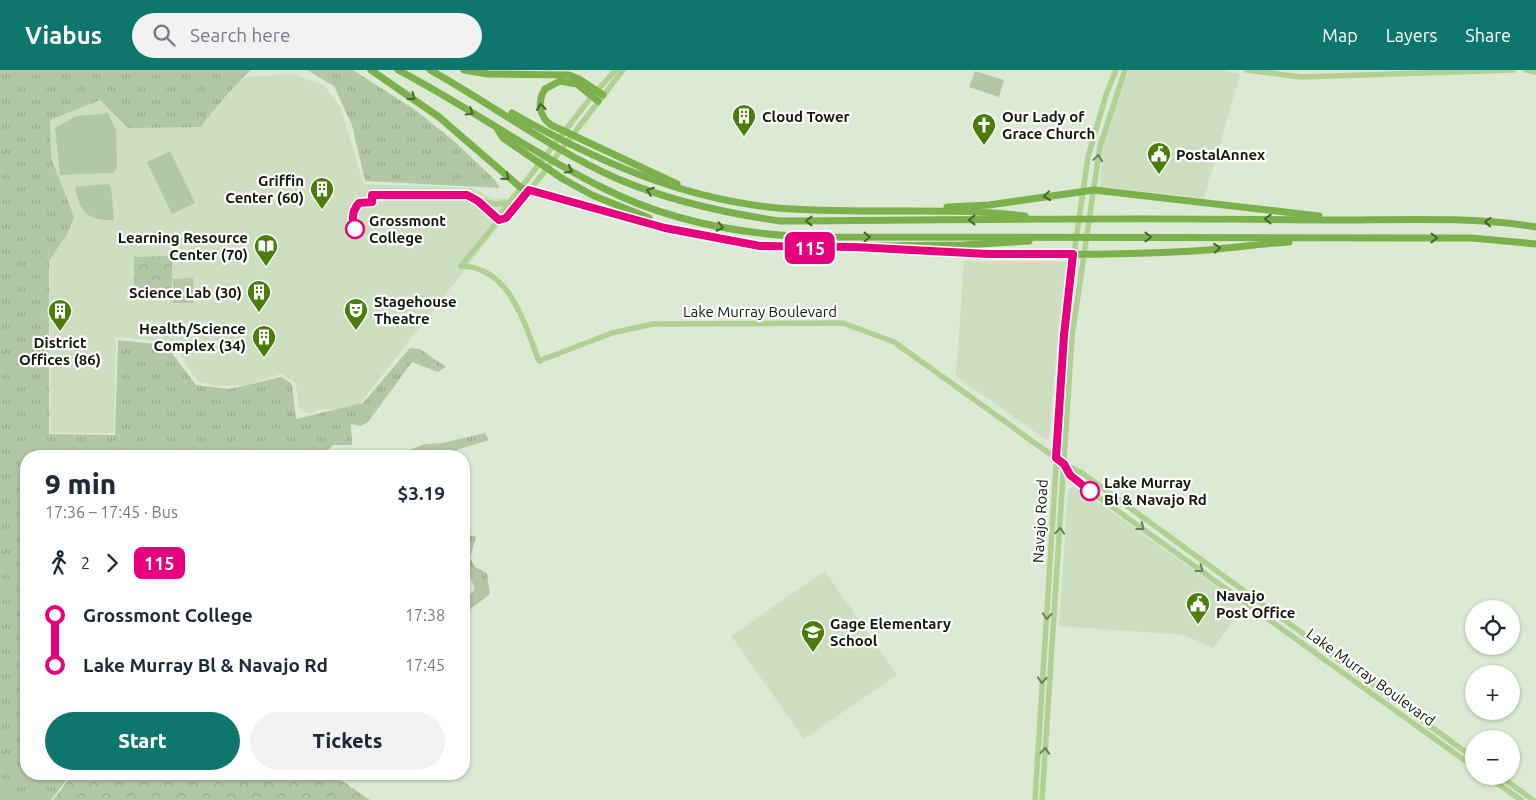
<!DOCTYPE html>
<html lang="en">
<head>
<meta charset="utf-8">
<style>
	body { margin:0; font-family:Ubuntu,sans-serif; background:#f2f2f3; color:#1f2937; height:100vh; display:flex; flex-direction:column; font-size:19px; white-space:nowrap }
	* { box-sizing:border-box; margin:0 }
	p { font-size:16px; color:#747a83 }
	.icon { flex:none; width:28px; height:28px; fill:none; stroke:currentColor; stroke-width:2; stroke-linecap:round; stroke-linejoin:round }
	.map { position:relative; flex:1; overflow:hidden }
	.drawer { position:absolute; left:20px; top:380px; width:450px; height:330px; display:flex; flex-direction:column; background:#fff; border-radius:20px; box-shadow:0 1px 4px #0004 }
	.drawer>* { flex:none }
	.badge { padding:0 10px; border-radius:8px; font-size:18px; line-height:32px }
	.tools { position:absolute; left:1465px; top:530px; display:grid; gap:10px }
	.tools a { display:grid; place-items:center; width:55px; height:55px; border-radius:50%; background:#fff; box-shadow:0 1px 4px #0004; font-size:25px }
	.map>.badge { position:absolute; translate:-50% -50%; box-shadow:0 0 0 2px #fff }
	.legs { display:flex; align-items:center; gap:8px; height:55px; padding:0 25px; font-size:16px }
	.legs p { margin-inline-start:auto }
	.overview { display:flex; align-items:center; justify-content:space-between; height:85px; padding:0 25px }
	h1 { font-size:28px; font-weight:800; line-height:38px }
	.cta { display:flex; gap:10px; margin-top:auto; padding:10px 25px }
	.cta a { flex:1; height:58px; border-radius:30px; background:#0f766e; color:#fff; font-size:20px; font-weight:800; line-height:58px; text-align:center }
	.cta a+a { background:#f2f2f3; color:#1f2937 }
	ul { padding:0 25px; list-style:none }
	li { display:flex; align-items:center; gap:18px; height:50px; font-size:19px }
	li i { display:grid; place-items:center; width:8px; height:100%; margin:0 6px; background:currentColor }
	li i::after { content:''; width:12px; height:12px; margin:-6px; border:4px solid; border-radius:50%; background:#fff }
	li p { margin-inline-start:auto }
	li:first-child i { background:linear-gradient(#0000 50%,currentColor 0) }
	li:last-child i { background:linear-gradient(currentColor 50%,#0000 0) }
	header { display:flex; align-items:center; gap:30px; box-sizing:border-box; height:70px; padding:0 25px; background:#0f766e; color:#fff }
	header strong { font-size:24px }
	nav { display:flex; gap:28px; margin-inline-start:auto; font-size:18px }
	.search { width:350px; height:45px; background:#f2f2f3; display:flex; align-items:center; gap:12px; box-sizing:border-box; padding:0 18px; border-radius:28px; color:#747a83; font-size:19px }
	.map>svg:first-child { display:block }
	.built { fill:#cedfc1 }
	.grass { fill:url(#grass-tufts) }
	.forest { fill:url(#forest-crowns) }
	.pitch { fill:#b3c6a5 }
	.lines { fill:none; stroke-linecap:round; stroke-linejoin:round }
	.major { stroke:#b0d094; stroke-width:5.5 }
	.highway { stroke:#7bb04d; stroke-width:7 }
	.oneway { stroke:#47642e }
	.oneway2 { stroke:#697d58 }
	.line-1-casing { stroke:#fff; stroke-width:11 }
	.line-1 { stroke:#e6007e; stroke-width:8 }
	.stop-1-dot { fill:#fff; stroke:#e6007e; stroke-width:2.5 }
	.labels { text-anchor:middle; dominant-baseline:central; stroke-width:4.5; stroke-linejoin:round; paint-order:stroke }
	.poi-label { font-size:15px; font-weight:bold; fill:#13180f; stroke:#fff; text-anchor:start }
	.stop-label { font-size:15px; font-weight:bold; fill:#13180f; stroke:#fff; text-anchor:start }
	.street-label { font-size:15px; fill:#13180f; stroke:#fff }
</style>
</head>
<body>
<header>
<strong>Viabus</strong>
<div class="search"><svg class="icon" aria-label="search" viewBox="0 0 24 24"><circle cx="10" cy="10" r="6"/><path d="M15 15l6 6"/></svg>Search here</div>
<nav><a>Map</a><a>Layers</a><a>Share</a></nav>
</header>
<div class="map">
<svg width="1536" height="730" viewBox="0 0 1536 730">
	<defs>
		<pattern id="grass-tufts" width="24" height="20" patternUnits="userSpaceOnUse" patternTransform="scale(1.25)"><rect width="24" height="20" fill="#b3c6a5"/><path d="M3 7l-1-3M5 7V3M7 7l1-3M15 17l-1-3M17 17v-4M19 17l1-3" fill="none" stroke="#99a98d"/></pattern>
		<pattern id="forest-crowns" width="20" height="18" patternUnits="userSpaceOnUse" patternTransform="scale(1.25)"><rect width="20" height="18" fill="#b3c6a5"/><path d="M2 6a3 3 0 1 1 6 0M12 15a3 3 0 1 1 6 0" fill="none" stroke="#99a98d"/></pattern>
	</defs>
	<rect width="100%" height="100%" fill="#dcead3"/>
	<!-- built -->
	<g class="built">
		<path d="M1129 0H1224L1240 4 1204 128 1100 117 1102 79 1110 48Z"/>
		<path d="M292 4 325 16 340 37 364 114 473 118 492 128H504L516 134 359 335 344 340 322 339 312 343 304 342 300 338 295 312 281 304 246 315 218 316 198 312 174 276 162 271 116 267 114 363H50L49 44 100 30 131 55H204L221 23 246 7Z"/>
		<path d="M964 191 1068 192 1059 255 1049 369H1045L956 306Z"/>
		<path d="M1073 416 1088 425 1244 536 1213 578 1184 565 1059 556 1068 421Z"/>
		<path d="M825 501 897 605 804 669 731 566Z"/>
	</g>
	<!-- grass -->
	<g class="grass">
		<path d="M0 0H261H251C232 18 216 36 201 57L128 58 100 30 50 50 51 88 74 147 67 164 49 191V364L115 365 118 270 166 275 196 315 229 319 282 307 292 314 296 349 363 333 410 278 420 279 446 297 438 302 412 292 368 352 361 356 351 354 352 375H333L323 386H26V704H71L51 730H0Z"/>
		<path d="M307 0H353L415 40 453 70 495 110 500 118 365 111 352 55 334 16Z"/>
		<path d="M485 363 489 370 437 386H393L425 374 443 373Z"/>
		<path d="M472 465 476 467 470 488 475 497 487 503 490 524 464 544V531L475 519 464 492V469Z"/>
	</g>
	<!-- forest -->
	<g class="forest">
		<path d="M172 186V226L134 227V187Z"/>
		<path d="M73 704H332L370 730H53Z"/>
	</g>
	<!-- pitch -->
	<g class="pitch">
		<path d="M975 1 1004 10 999 27 969 17Z"/>
		<path d="M108 43 116 60 117 98 113 103 60 105 55 58 76 46Z"/>
		<path d="M170 81 195 133 172 144 147 92Z"/>
		<path d="M108 114 111 117 114 150C87 150 80 143 75 117Z"/>
		<path d="M193 208V233H173V209Z"/>
	</g>
	<g class="lines">
		<!-- major -->
		<g class="major">
			<path d="M1247 0 1301 7 1513 0"/>
			<path d="M1526 0 1536 2"/>
			<path d="M478 131 497 134 510 132"/>
			<path d="M499 150 506 148 520 133 623 0"/>
			<path d="M461 196C510 197 524 253 539 291L612 263 653 254 843 253 894 272 1064 394 1082 403 1474 688"/>
			<path d="M461 196 499 150 502 142 592 26 616 0"/>
			<path d="M1065 396 1070 405 1090 421 1474 697"/>
			<path d="M1487 706 1521 730"/>
			<path d="M1500 706 1533 730"/>
			<path d="M1035 730 1066 239 1088 87 1106 25 1116 0"/>
			<path d="M1042 730 1072 266 1100 76 1125 0"/>
		</g>
		<!-- highway -->
		<g class="highway">
			<path d="M371 0 439 47 521 118 665 157 720 169 781 177 963 175 1029 171"/>
			<path d="M398 0C467 36 531 82 601 117 665 150 738 164 809 167L1472 168 1536 174"/>
			<path d="M430 0C493 35 552 80 618 109 670 131 724 143 780 151 956 150 1132 147 1308 150 1381 151 1464 145 1536 157"/>
			<path d="M464 0 488 4 569 5 579 9 603 25"/>
			<path d="M598 31 577 14 560 11 545 19C537 32 539 46 551 55L677 114"/>
			<path d="M512 43C595 90 681 129 778 138 860 145 943 136 1025 146"/>
			<path d="M498 60 503 68 563 109 592 125 649 148"/>
			<path d="M947 137 989 135 1094 120 1319 146"/>
			<path d="M920 181C1011 185 1103 186 1194 181 1226 179 1257 174 1289 172"/>
		</g>
	</g>
	<!-- one-way arrows -->
	<defs><path id="oneway-chevron" d="M-2-3.5L2.5 0L-2 3.5" fill="none" stroke-width="1.6" stroke-linecap="round" stroke-linejoin="round" transform="scale(1.25)"/></defs>
	<g class="oneway">
		<use href="#oneway-chevron" transform="translate(412 27) rotate(36)"/>
		<use href="#oneway-chevron" transform="translate(541 37) rotate(-96)"/>
		<use href="#oneway-chevron" transform="translate(470 42) rotate(31)"/>
		<use href="#oneway-chevron" transform="translate(569 100) rotate(29)"/>
		<use href="#oneway-chevron" transform="translate(506 107) rotate(39)"/>
		<use href="#oneway-chevron" transform="translate(650 121) rotate(-159)"/>
		<use href="#oneway-chevron" transform="translate(1047 126) rotate(173)"/>
		<use href="#oneway-chevron" transform="translate(1268 149) rotate(-179)"/>
		<use href="#oneway-chevron" transform="translate(972 150) rotate(180)"/>
		<use href="#oneway-chevron" transform="translate(809 151) rotate(180)"/>
		<use href="#oneway-chevron" transform="translate(1488 152) rotate(-178)"/>
		<use href="#oneway-chevron" transform="translate(720 157) rotate(12)"/>
		<use href="#oneway-chevron" transform="translate(867 167)"/>
		<use href="#oneway-chevron" transform="translate(1148 167)"/>
		<use href="#oneway-chevron" transform="translate(1434 168)"/>
		<use href="#oneway-chevron" transform="translate(1217 178) rotate(-6)"/>
	</g>
	<g class="oneway2">
		<use href="#oneway-chevron" transform="translate(1098 88) rotate(-82)"/>
		<use href="#oneway-chevron" transform="translate(1141 457) rotate(37)"/>
		<use href="#oneway-chevron" transform="translate(1060 461) rotate(-86)"/>
		<use href="#oneway-chevron" transform="translate(1200 499) rotate(36)"/>
		<use href="#oneway-chevron" transform="translate(1047 546) rotate(94)"/>
		<use href="#oneway-chevron" transform="translate(1042 610) rotate(94)"/>
		<use href="#oneway-chevron" transform="translate(1045 681) rotate(-86)"/>
	</g>
	<g class="lines">
		<!-- line-1 casing -->
		<g class="line-1-casing">
			<path id="line-1" d="M355 159C351 149 352 141 359 133L372 132V125H467L478 131 499 150 506 148 529 120 665 158 760 176 855 177 988 184H1073L1064 265 1056 388 1064 394 1070 405 1090 421"/>
		</g>
		<!-- line-1 -->
		<use href="#line-1" class="line-1"/>
	</g>
	<!-- icons -->
	<defs>
		<g id="building-pin" transform="scale(1.25)"><path d="M0 17L-7.5 6A9.5 9.5 0 1 1 7.5 6Z" fill="#4b7d0c" stroke="#fff"/><path d="M-4-6H4V6H1V3H-1V6H-4ZM-2.5-4.3h1.7v1.8h-1.7ZM.8-4.3h1.7v1.8H.8ZM-2.5-1h1.7V.8h-1.7ZM.8-1h1.7V.8H.8Z" fill="#fff"/></g>
		<g id="church-pin" transform="scale(1.25)"><path d="M0 17L-7.5 6A9.5 9.5 0 1 1 7.5 6Z" fill="#4b7d0c" stroke="#fff"/><path d="M-1.2-6h2.4v3.5h3.3v2.4h-3.3V6h-2.4V-.1h-3.3v-2.4h3.3Z" fill="#fff"/></g>
		<g id="civic-pin" transform="scale(1.25)"><path d="M0 17L-7.5 6A9.5 9.5 0 1 1 7.5 6Z" fill="#4b7d0c" stroke="#fff"/><path d="M-.6-6.5H3V-4.5H.6V-3L4-1V1h2V6H-6V1h2V-1L-.6-3ZM-1.2 2.5V6h2.4V2.5Z" fill="#fff"/></g>
		<g id="library-pin" transform="scale(1.25)"><path d="M0 17L-7.5 6A9.5 9.5 0 1 1 7.5 6Z" fill="#4b7d0c" stroke="#fff"/><path d="M-6-4Q-3-5.5-.7-3.5V5Q-3 3-6 4ZM6-4Q3-5.5 .7-3.5V5Q3 3 6 4Z" fill="#fff"/></g>
		<g id="theatre-pin" transform="scale(1.25)"><path d="M0 17L-7.5 6A9.5 9.5 0 1 1 7.5 6Z" fill="#4b7d0c" stroke="#fff"/><path d="M-5-5.5Q0-4 5-5.5V0Q5 5 0 6Q-5 5-5 0ZM-3.3-2.5H-1v1.5H-3.3ZM1-2.5H3.3v1.5H1ZM-2.8 1Q0 5.5 2.8 1Z" fill="#fff"/></g>
		<g id="school-pin" transform="scale(1.25)"><path d="M0 17L-7.5 6A9.5 9.5 0 1 1 7.5 6Z" fill="#4b7d0c" stroke="#fff"/><path d="M0-5L7-2L0 1L-7-2ZM-4 1L0 2.5L4 1V4Q0 6-4 4Z" fill="#fff"/></g>
	</defs>
	<g fill-rule="evenodd">
		<use href="#building-pin" x="744" y="46"/>
		<use href="#church-pin" x="984" y="55"/>
		<use href="#civic-pin" x="1159" y="84"/>
		<use href="#building-pin" x="322" y="119"/>
		<use href="#library-pin" x="266" y="176"/>
		<use href="#building-pin" x="259" y="222"/>
		<use href="#theatre-pin" x="356" y="240"/>
		<use href="#building-pin" x="60" y="241"/>
		<use href="#building-pin" x="264" y="267"/>
		<use href="#civic-pin" x="1198" y="534"/>
		<use href="#school-pin" x="813" y="562"/>
	</g>
	<!-- markers -->
	<g class="stop-1-dot">
		<circle cx="355" cy="159" r="9"/>
		<circle cx="1090" cy="421" r="9"/>
	</g>
	<g class="labels">
		<!-- poi labels -->
		<g class="poi-label">
			<text x="762" y="46">Cloud Tower</text>
			<text x="1002" y="46">Our Lady of<tspan x="1002" dy="17">Grace Church</tspan></text>
			<text x="1176" y="84">PostalAnnex</text>
			<text x="304" y="110" text-anchor="end">Griffin<tspan x="304" dy="17">Center (60)</tspan></text>
			<text x="248" y="167" text-anchor="end">Learning Resource<tspan x="248" dy="17">Center (70)</tspan></text>
			<text x="242" y="222" text-anchor="end">Science Lab (30)</text>
			<text x="374" y="231">Stagehouse<tspan x="374" dy="17">Theatre</tspan></text>
			<text x="246" y="258" text-anchor="end">Health/Science<tspan x="246" dy="17">Complex (34)</tspan></text>
			<text x="60" y="272" text-anchor="middle">District<tspan x="60" dy="17">Offices (86)</tspan></text>
			<text x="1216" y="525">Navajo<tspan x="1216" dy="17">Post Office</tspan></text>
			<text x="830" y="553">Gage Elementary<tspan x="830" dy="17">School</tspan></text>
		</g>
		<!-- stop labels -->
		<g class="stop-label">
			<text x="369" y="150">Grossmont<tspan x="369" dy="17">College</tspan></text>
			<text x="1104" y="412">Lake Murray<tspan x="1104" dy="17">Bl &amp; Navajo Rd</tspan></text>
		</g>
		<!-- street labels -->
		<g class="street-label">
			<text x="760" y="241">Lake Murray Boulevard</text>
			<text transform="translate(1040 451) rotate(-87)">Navajo Road</text>
			<text transform="translate(1371 607) rotate(36)">Lake Murray Boulevard</text>
		</g>
	</g>
</svg>
<div class="tools">
<a><svg class="icon" aria-label="locate" viewBox="0 0 24 24"><circle cx="12" cy="12" r="6"/><path d="M12 2v4M12 18v4M2 12h4M18 12h4"/></svg></a>
<a>+</a>
<a>−</a>
</div>
<b class="badge" style="left:810px;top:178px;background:#e6007e;color:#fff">115</b>
<section class="drawer">
<div class="overview"><div><h1>9 min</h1><p>17:36 – 17:45 · Bus</p></div><b>$3.19</b></div>
<div class="legs"><svg class="icon" aria-label="walk" viewBox="0 0 24 24"><circle cx="13" cy="4" r="2"/><path d="M13 8l-2 6 4 7M11 14l-3 7M7 12l3-4h3l4 4"/></svg>2<svg class="icon" aria-label="forward" viewBox="0 0 24 24"><path d="M9 5l7 7-7 7"/></svg><b class="badge" style="background:#e6007e;color:#fff">115</b></div>
<ul>
<li><i style="color:#e6007e"></i><b>Grossmont College</b><p>17:38</p></li>
<li><i style="color:#e6007e"></i><b>Lake Murray Bl &amp; Navajo Rd</b><p>17:45</p></li>
</ul>
<div class="cta"><a>Start</a><a>Tickets</a></div>
</section>
</div>
</body>
</html>
